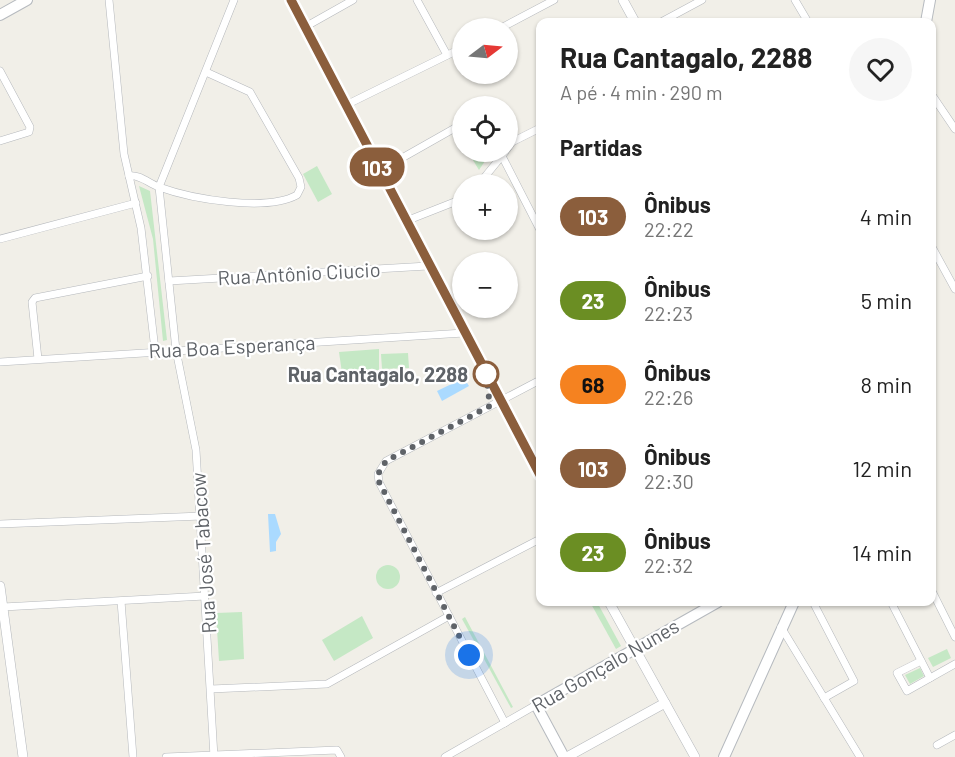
<!DOCTYPE html>
<html lang="pt">
<head>
<meta charset="utf-8">
<style>
	body { margin:0; font-family:Barlow,sans-serif; background:#f6f6f6; color:#222; height:100vh; display:flex; flex-direction:column; font-size:22px; white-space:nowrap }
	* { box-sizing:border-box; margin:0 }
	p { font-size:20px; color:#767676 }
	.icon { flex:none; width:33px; height:33px; fill:none; stroke:currentColor; stroke-width:2; stroke-linecap:round; stroke-linejoin:round }
	.map { position:relative; flex:1; overflow:hidden }
	.side { position:absolute; left:536px; top:18px; width:400px; height:588px; display:flex; flex-direction:column; background:#fff; border-radius:12px; box-shadow:0 2px 4px #0004 }
	.side>* { flex:none }
	.badge { padding:0 12px; border-radius:20px; font-size:21px; line-height:39px }
	.needle { width:39px; rotate:74deg }
	.tools { position:absolute; left:452px; top:18px; display:grid; gap:12px }
	.tools a { display:grid; place-items:center; width:66px; height:66px; border-radius:50%; background:#fff; box-shadow:0 2px 4px #0004; font-size:30px }
	.you { position:absolute; width:30px; height:30px; margin:-15px; border:4px solid #fff; border-radius:50%; background:#1a73e8; box-shadow:0 0 0 9px #1a73e833 }
	.map>.badge { position:absolute; translate:-50% -50%; box-shadow:0 0 0 3px #fff }
	h2 { padding:0 24px; font-size:22px; line-height:54px }
	.round { display:grid; place-items:center; flex:none; width:63px; height:63px; border-radius:32px; background:#f6f6f6 }
	.head { display:flex; align-items:center; justify-content:space-between; height:102px; padding:0 24px }
	h1 { font-size:28px; font-weight:700; line-height:45px }
	ul { padding:0; list-style:none }
	li { display:flex; align-items:center; gap:18px; height:84px; padding:0 24px }
	li div { flex:1 }
	li b { display:block; font-size:22px }
	li em { font-style:normal }
	li .badge { min-width:66px; font-weight:700; text-align:center }
	.map>svg:first-child { display:block }
	.green { fill:#c5e8c5 }
	.water { fill:#aadaff }
	.lines { fill:none; stroke-linecap:round; stroke-linejoin:round }
	.minor-casing { stroke:#b5b8bc; stroke-width:8 }
	.tertiary-casing { stroke:#b5b8bc; stroke-width:10 }
	.secondary-casing { stroke:#b6babf; stroke-width:12 }
	.minor { stroke:#fff; stroke-width:7 }
	.tertiary { stroke:#fff; stroke-width:9 }
	.secondary { stroke:#fff; stroke-width:10 }
	.line-casing { stroke:#fff; stroke-width:14 }
	.line { stroke:#8b5e3c; stroke-width:9 }
	.walk { stroke:#5f6368; stroke-width:6; stroke-dasharray:0 10.8 }
	.stop-dot { fill:#fff; stroke:#8b5e3c; stroke-width:3 }
	.labels { text-anchor:middle; dominant-baseline:central; stroke-width:4.5; stroke-linejoin:round; paint-order:stroke }
	.street-label { font-size:20px; fill:#5f6368; stroke:#fff }
	.stop-label { font-size:20px; font-weight:bold; fill:#5f6368; stroke:#fff; text-anchor:end }
</style>
</head>
<body>
<div class="map">
<svg width="955" height="757" viewBox="0 0 955 757">
	<rect width="100%" height="100%" fill="#f1efe8"/>
	<!-- green -->
	<g class="green">
		<path d="M468 152H491L479 170Z"/>
		<path d="M317 166 332 194 318 202 303 174Z"/>
		<path d="M139 186 150 191 167 340 163 341 153 239Z"/>
		<path d="M379 349V370L342 373 339 352Z"/>
		<path d="M408 353 409 368 382 369 381 354Z"/>
		<circle cx="388" cy="577" r="12"/>
		<path d="M590 602H597L621 646 616 649Z"/>
		<path d="M242 612 244 659 219 661 216 613Z"/>
		<path d="M362 616 373 638 334 661 322 640Z"/>
		<path d="M465 617 513 707 511 708 462 619Z"/>
		<path d="M947 649 951 658 933 667 928 658Z"/>
		<path d="M920 668 924 676 910 684 905 675Z"/>
	</g>
	<!-- water -->
	<g class="water">
		<path d="M464 378 469 386 442 401 437 391Z"/>
		<path d="M268 514H275L281 534 276 542V551L270 552Z"/>
	</g>
	<g class="lines">
		<!-- minor casing -->
		<g class="minor-casing">
			<g id="minor">
				<path d="M109 0 124 154 141 228 155 350"/>
				<path d="M417 0 447 55"/>
				<path d="M795 0 808 22"/>
				<path d="M661 22 702 0"/>
				<path d="M305 27 353 0"/>
				<path d="M501 28 554 0"/>
				<path d="M0 71 30 127 29 132 0 141"/>
				<path d="M932 95 955 129"/>
				<path d="M346 105 462 48"/>
				<path d="M507 132 512 142"/>
				<path d="M507 149 512 142 540 128"/>
				<path d="M502 156 540 230"/>
				<path d="M379 171 462 124"/>
				<path d="M129 176C140 174 149 184 159 187 192 199 266 212 297 195L301 187 299 178 250 92 206 72"/>
				<path d="M479 184 505 152"/>
				<path d="M406 221 462 199"/>
				<path d="M0 239 136 203"/>
				<path d="M932 247 955 289"/>
				<path d="M169 281 428 266"/>
				<path d="M38 359 32 302 35 298 148 276"/>
				<path d="M0 362 464 333"/>
				<path d="M0 524 202 516"/>
				<path d="M932 591 955 637"/>
				<path d="M436 593 540 539"/>
				<path d="M121 601 133 757"/>
				<path d="M813 602 854 681 824 698"/>
				<path d="M891 602 930 678"/>
				<path d="M3 607 205 596"/>
				<path d="M781 627 860 757"/>
				<path d="M921 661 897 673 907 691 955 664"/>
				<path d="M211 689 327 684 449 616"/>
				<path d="M505 723 379 482 378 474 386 461 540 380"/>
				<path d="M937 745 955 735"/>
				<path d="M166 757 337 750 341 757"/>
				<path d="M214 757 196 450 176 350 159 187 234 0"/>
				<path d="M445 757 536 705"/>
			</g>
		</g>
		<!-- tertiary casing -->
		<g class="tertiary-casing">
			<g id="tertiary">
				<path d="M291 0 540 475"/>
				<path d="M623 0 635 22"/>
				<path d="M0 586 23 757"/>
				<path d="M609 602 695 757"/>
				<path d="M567 757 665 703"/>
			</g>
		</g>
		<!-- secondary casing -->
		<g class="secondary-casing">
			<g id="secondary">
				<path d="M0 15 27 0"/>
				<path d="M926 22 930 0"/>
				<path d="M564 757 536 705 718 602"/>
				<path d="M724 757 794 602"/>
			</g>
		</g>
		<!-- minor -->
		<use href="#minor" class="minor"/>
		<!-- tertiary -->
		<use href="#tertiary" class="tertiary"/>
		<!-- secondary -->
		<use href="#secondary" class="secondary"/>
	</g>
	<g class="lines">
		<!-- line casing -->
		<g class="line-casing">
			<path id="line" d="M291 0 540 475"/>
		</g>
		<!-- line -->
		<use href="#line" class="line"/>
		<!-- walk -->
		<path class="walk" d="M469 655 379 482 378 474 386 461 490 406 486 374"/>
	</g>
	<!-- markers -->
	<circle class="stop-dot" cx="486" cy="374" r="12"/>
	<g class="labels">
		<!-- street labels -->
		<g class="street-label">
			<text transform="translate(299 273) rotate(-3)">Rua Antônio Ciucio</text>
			<text transform="translate(232 346) rotate(-3)">Rua Boa Esperança</text>
			<text transform="translate(203 553) rotate(-94)">Rua José Tabacow</text>
			<text transform="translate(605 665) rotate(-30)">Rua Gonçalo Nunes</text>
		</g>
		<!-- stop labels -->
		<g class="stop-label">
			<text x="468" y="374">Rua Cantagalo, 2288</text>
		</g>
	</g>
</svg>
<div class="tools">
<a><svg class="needle" viewBox="-14 -14 28 28"><path d="M0-13l5 13h-10z" fill="#e53935"/><path d="M0 13l5-13h-10z" fill="#767676"/></svg></a>
<a><svg class="icon" aria-label="locate" viewBox="0 0 24 24"><circle cx="12" cy="12" r="6"/><path d="M12 2v4M12 18v4M2 12h4M18 12h4"/></svg></a>
<a>+</a>
<a>−</a>
</div>
<div class="you" style="left:469px;top:655px"></div>
<b class="badge" style="left:377px;top:167px;background:#8b5e3c;color:#fff">103</b>
<section class="side">
<div class="head"><div><h1>Rua Cantagalo, 2288</h1><p>A pé · 4 min · 290 m</p></div><a class="round"><svg class="icon" aria-label="heart" viewBox="0 0 24 24"><path d="M12 20l-8-8c-3-5 5-10 8-4 3-6 11-1 8 4z"/></svg></a></div>
<h2>Partidas</h2>
<ul>
<li><span class="badge" style="background:#8b5e3c;color:#fff">103</span><div><b>Ônibus</b><p>22:22</p></div><em>4 min</em></li>
<li><span class="badge" style="background:#6b8e23;color:#fff">23</span><div><b>Ônibus</b><p>22:23</p></div><em>5 min</em></li>
<li><span class="badge" style="background:#f58220;color:#111">68</span><div><b>Ônibus</b><p>22:26</p></div><em>8 min</em></li>
<li><span class="badge" style="background:#8b5e3c;color:#fff">103</span><div><b>Ônibus</b><p>22:30</p></div><em>12 min</em></li>
<li><span class="badge" style="background:#6b8e23;color:#fff">23</span><div><b>Ônibus</b><p>22:32</p></div><em>14 min</em></li>
</ul>
</section>
</div>
</body>
</html>
